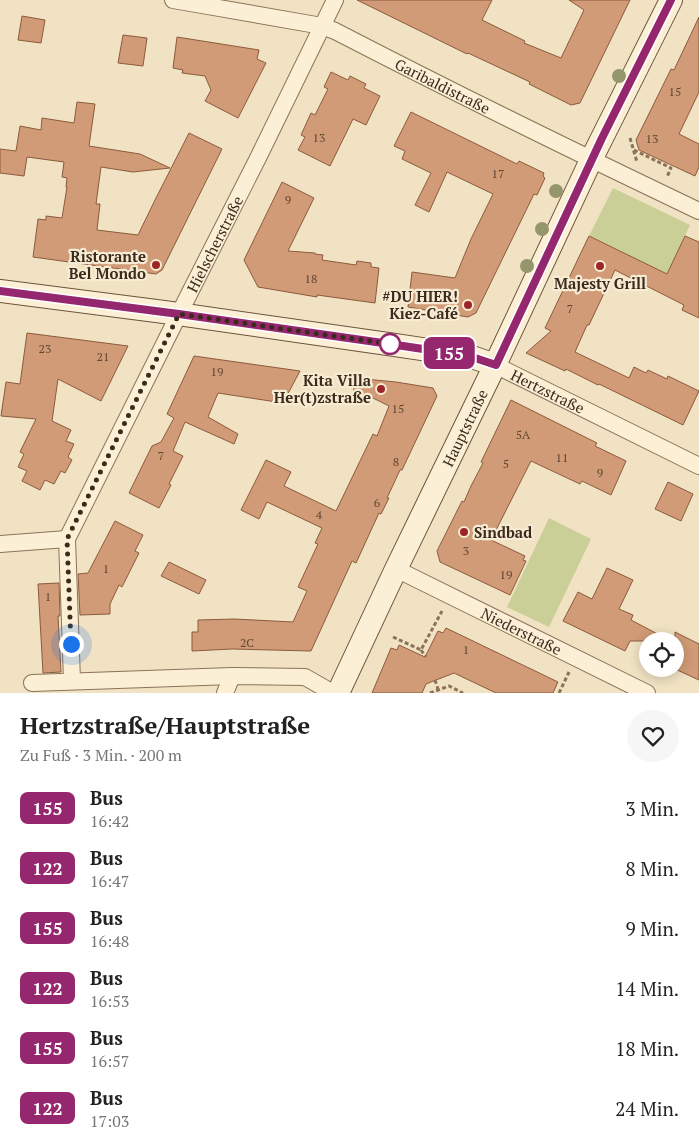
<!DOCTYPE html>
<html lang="de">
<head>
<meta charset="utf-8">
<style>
	body { margin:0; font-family:"PT Serif",serif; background:#f6f6f6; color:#222; height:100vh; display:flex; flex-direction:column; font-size:19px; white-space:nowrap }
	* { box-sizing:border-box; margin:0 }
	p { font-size:16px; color:#767676 }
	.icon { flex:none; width:28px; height:28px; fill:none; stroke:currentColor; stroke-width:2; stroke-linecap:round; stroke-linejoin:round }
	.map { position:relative; height:693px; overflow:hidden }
	.panel { display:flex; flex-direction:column; background:#fff; flex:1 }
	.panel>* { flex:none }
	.badge { padding:0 10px; border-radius:8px; font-size:18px; line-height:32px }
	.fabs { position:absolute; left:639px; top:632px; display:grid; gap:10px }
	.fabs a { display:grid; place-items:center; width:45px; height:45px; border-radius:50%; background:#fff; box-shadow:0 2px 12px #0003; font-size:25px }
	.you { position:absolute; width:25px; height:25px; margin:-12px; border:4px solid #fff; border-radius:50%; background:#1a73e8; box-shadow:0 0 0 8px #1a73e833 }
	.map>.badge { position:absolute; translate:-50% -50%; box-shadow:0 0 0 2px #fff }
	.round { display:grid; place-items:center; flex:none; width:52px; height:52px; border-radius:26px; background:#f6f6f6 }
	.overview { display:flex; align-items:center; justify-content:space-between; height:85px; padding:0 20px }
	h1 { font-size:24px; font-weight:700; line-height:38px }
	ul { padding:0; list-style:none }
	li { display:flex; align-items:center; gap:15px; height:60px; padding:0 20px }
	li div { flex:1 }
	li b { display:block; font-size:19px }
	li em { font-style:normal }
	li .badge { min-width:55px; font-weight:700; text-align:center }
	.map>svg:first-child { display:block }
	.green { fill:#c9cf96 }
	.building { fill:#d09b76; stroke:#8c5b3d }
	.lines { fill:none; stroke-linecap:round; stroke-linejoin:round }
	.street-casing { stroke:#8c7358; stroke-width:18 }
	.secondary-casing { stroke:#6d543c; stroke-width:24 }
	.path { stroke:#8c7358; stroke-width:3; stroke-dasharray:4 2.5; stroke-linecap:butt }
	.street { stroke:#fbefd6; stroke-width:16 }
	.secondary { stroke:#fbefd6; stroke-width:22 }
	.tree { fill:#95966b }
	.line-casing { stroke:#fff; stroke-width:11 }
	.line { stroke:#95276e; stroke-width:8 }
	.walk { stroke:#3b2b1d; stroke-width:5; stroke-dasharray:0 9 }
	.poi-dot { fill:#9e2527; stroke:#f7ecd3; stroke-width:2 }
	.stop-dot { fill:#fff; stroke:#95276e; stroke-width:2.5 }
	.labels { text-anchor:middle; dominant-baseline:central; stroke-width:4.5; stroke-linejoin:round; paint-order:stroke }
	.number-label { font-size:12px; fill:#604733 }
	.street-label { font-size:15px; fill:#3b2b1d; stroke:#f7ecd3 }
	.poi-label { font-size:15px; font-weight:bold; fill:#3b2b1d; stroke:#f7ecd3; text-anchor:end }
</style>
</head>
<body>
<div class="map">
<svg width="699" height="693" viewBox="0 0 699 693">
	<rect width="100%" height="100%" fill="#f0e2c3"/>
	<!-- green -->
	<g class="green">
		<path d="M613 188 690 225 667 274 589 236Z"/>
		<path d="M549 518 591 539 549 627 507 607Z"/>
	</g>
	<!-- building -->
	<g class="building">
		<path d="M357 0H492L482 20 525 41 524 43 561 58 584 10 569 0H630L580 103 571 105 529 84 530 82 468 53 467 54Z"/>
		<path d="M22 16 45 20 41 43 18 40Z"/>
		<path d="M699 17V92L679 134 699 144V167L695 176 639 150 636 140 671 69 674 70Z"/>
		<path d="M123 35 147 38 143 66 118 63Z"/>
		<path d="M177 37 259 50 257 59 266 63 238 118 205 101 211 90 205 76 182 73 183 70 173 68Z"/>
		<path d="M331 72 348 80 350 76 366 84 364 88 380 96 366 125 353 119 330 166 298 150 305 137 301 135 311 113 315 115 328 89 324 87Z"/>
		<path d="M77 102 95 104 89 146 140 154 170 168 133 172 101 167 96 204H100L97 230 138 235 155 200 189 133 222 149 162 270 156 274 33 257 38 219 46 220V216L62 218 67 187H66L67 178 62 177 64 162 27 157 24 176 0 173V149L16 151 20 126 41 130 42 118 74 123Z"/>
		<path d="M411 112 517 164 519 161 544 173 543 176 545 178 537 195 534 194 476 313 468 317 408 307 412 272 455 278 471 239 493 194 447 172 429 212 415 205 431 173 402 159 405 151 394 146Z"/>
		<path d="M282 182 314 198 288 251 315 253V254L323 255 322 260 356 265 357 261 371 263V267L379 268 375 303 317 295V297L258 287 244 260Z"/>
		<path d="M589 236 667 274 685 236 699 242V318L682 310 684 305 615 270 589 325H587L575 352 629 378 634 367 646 373 648 370 667 379 668 376 699 391 683 425 599 384 598 385 566 369 565 371 526 353 551 331 545 328Z"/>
		<path d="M27 333 128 346 101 401 58 379 52 421 71 430 66 441 74 444 68 457 72 460 65 473 61 471 54 484 45 480 40 490 22 481 27 471 18 467 24 454 20 452 36 419 1 416 6 382 20 384Z"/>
		<path d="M194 356 300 371 283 403 218 393 208 417 238 434 234 444 185 422 173 451 183 456 169 484 171 485 159 508 129 493 152 446 161 442 174 418 167 414Z"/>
		<path d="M355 378 396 382 433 388 437 396 402 470H400L387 498H389L381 514 379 513 356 563 352 561 311 651 232 649 192 651V632H198V620L234 619 293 622 307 591 298 587 318 544 315 543 322 528 267 502 259 519 241 510 266 460 291 472 284 486 336 511 373 434 377 436 389 406 373 398 353 395Z"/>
		<path d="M511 400 597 443 595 446 626 461 611 495 582 481 580 484 531 461 491 540 525 556 523 560 526 561 510 595 440 562 437 551 462 501 464 502 471 486 483 463 481 462Z"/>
		<path d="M668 482 693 494 681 521 655 509Z"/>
		<path d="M115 521 143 535 135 551 139 553 122 587 119 585 110 604V614L80 615 78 574 88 573Z"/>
		<path d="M169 562 206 580 199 594 161 576Z"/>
		<path d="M607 568 633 580 619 609 633 615 631 620 671 641H630L625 651 563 621 578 592 592 599Z"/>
		<path d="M59 583 60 616H58L61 672 43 673 38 584Z"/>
		<path d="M446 628 558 682 553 693H496L454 673 426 684 422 693H372L391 648 397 650 399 645 425 657 438 631 443 633Z"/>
		<path d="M675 632 699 644V680L675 669Z"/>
	</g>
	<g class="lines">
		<!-- street casing -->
		<g class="street-casing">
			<g id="street">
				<path id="s1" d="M173 0 322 26 335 31C455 93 577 153 699 211"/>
				<path id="s2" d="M495 365 699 466"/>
				<path d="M0 544 67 539"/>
				<path id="s3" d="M396 569 647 693"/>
				<path id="s4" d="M72 681 67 539 179 314 259 156 335 0"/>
				<path d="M32 683 232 676 305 677 333 693"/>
				<path d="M225 693 232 676"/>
			</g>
		</g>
		<!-- secondary casing -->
		<g class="secondary-casing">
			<g id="secondary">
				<path d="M0 291 164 312 388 344 469 356 495 365"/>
				<path id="s5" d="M338 693 396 569 495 365 591 160 671 0"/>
			</g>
		</g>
		<!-- path -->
		<g class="path">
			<path d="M630 138 637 162"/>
			<path d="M634 150 671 168 667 177"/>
			<path d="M393 637 421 650 442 611"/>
			<path d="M421 650 426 657"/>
			<path d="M435 680 438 689"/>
			<path d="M430 693 449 686 463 693"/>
			<path d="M559 693 569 672"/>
		</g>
		<!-- street -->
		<use href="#street" class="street"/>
		<!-- secondary -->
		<use href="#secondary" class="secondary"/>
	</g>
	<!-- trees -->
	<g class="tree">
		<circle cx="619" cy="76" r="7"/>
		<circle cx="556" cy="191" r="7"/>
		<circle cx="542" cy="229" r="7"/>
		<circle cx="527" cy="266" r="7"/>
	</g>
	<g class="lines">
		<!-- line casing -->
		<g class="line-casing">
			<path id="line" d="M0 291 179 314 390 344 469 356 496 365 602 138 671 0"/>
		</g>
		<!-- line -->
		<use href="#line" class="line"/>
		<!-- walk -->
		<path class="walk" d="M71 644 67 539 179 314 390 344"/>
	</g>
	<!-- markers -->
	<g class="poi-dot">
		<circle cx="156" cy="265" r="5"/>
		<circle cx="600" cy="266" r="5"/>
		<circle cx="468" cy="305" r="5"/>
		<circle cx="381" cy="389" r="5"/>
		<circle cx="464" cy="532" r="5"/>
	</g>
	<circle class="stop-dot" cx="390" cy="344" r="10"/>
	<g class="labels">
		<!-- number labels -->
		<g class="number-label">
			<text x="675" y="91">15</text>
			<text x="319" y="137">13</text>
			<text x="652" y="138">13</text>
			<text x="498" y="173">17</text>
			<text x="288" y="199">9</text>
			<text x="311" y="278">18</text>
			<text x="570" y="308">7</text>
			<text x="45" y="348">23</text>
			<text x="103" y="356">21</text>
			<text x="217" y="371">19</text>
			<text x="398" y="408">15</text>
			<text x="523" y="434">5A</text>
			<text x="161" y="455">7</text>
			<text x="562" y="457">11</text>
			<text x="396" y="461">8</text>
			<text x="506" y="463">5</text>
			<text x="600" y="472">9</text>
			<text x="377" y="502">6</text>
			<text x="319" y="514">4</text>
			<text x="466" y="550">3</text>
			<text x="106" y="568">1</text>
			<text x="506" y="574">19</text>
			<text x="48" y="596">1</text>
			<text x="247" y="642">2C</text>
			<text x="466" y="649">1</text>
		</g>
		<!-- street labels -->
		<g class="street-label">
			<text stroke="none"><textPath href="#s1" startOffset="286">Garibaldistraße</textPath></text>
			<text stroke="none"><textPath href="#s4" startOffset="472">Hielscherstraße</textPath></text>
			<text stroke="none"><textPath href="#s2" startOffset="59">Hertzstraße</textPath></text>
			<text stroke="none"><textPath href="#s5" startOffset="294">Hauptstraße</textPath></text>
			<text stroke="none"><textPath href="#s3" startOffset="140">Niederstraße</textPath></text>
		</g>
		<!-- poi labels -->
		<g class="poi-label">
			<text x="146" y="256">Ristorante<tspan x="146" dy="17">Bel Mondo</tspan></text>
			<text x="600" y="283" text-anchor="middle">Majesty Grill</text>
			<text x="458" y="296">#DU HIER!<tspan x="458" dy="17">Kiez-Café</tspan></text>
			<text x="371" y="380">Kita Villa<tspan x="371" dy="17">Her(t)zstraße</tspan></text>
			<text x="474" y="532" text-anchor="start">Sindbad</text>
		</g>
	</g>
</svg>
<div class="fabs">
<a><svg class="icon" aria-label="locate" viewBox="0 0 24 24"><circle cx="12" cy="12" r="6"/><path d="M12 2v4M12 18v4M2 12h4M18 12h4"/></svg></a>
</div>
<div class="you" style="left:71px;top:644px"></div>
<b class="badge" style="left:449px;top:353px;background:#95276e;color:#fff">155</b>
</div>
<section class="panel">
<div class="overview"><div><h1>Hertzstraße/Hauptstraße</h1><p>Zu Fuß · 3 Min. · 200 m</p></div><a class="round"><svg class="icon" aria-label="heart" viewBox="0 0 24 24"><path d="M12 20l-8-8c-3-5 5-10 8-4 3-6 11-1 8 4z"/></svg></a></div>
<ul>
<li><span class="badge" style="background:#95276e;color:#fff">155</span><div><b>Bus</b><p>16:42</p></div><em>3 Min.</em></li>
<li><span class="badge" style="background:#95276e;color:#fff">122</span><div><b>Bus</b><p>16:47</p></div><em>8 Min.</em></li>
<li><span class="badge" style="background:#95276e;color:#fff">155</span><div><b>Bus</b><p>16:48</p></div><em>9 Min.</em></li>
<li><span class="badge" style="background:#95276e;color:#fff">122</span><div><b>Bus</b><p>16:53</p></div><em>14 Min.</em></li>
<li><span class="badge" style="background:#95276e;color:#fff">155</span><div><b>Bus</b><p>16:57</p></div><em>18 Min.</em></li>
<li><span class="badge" style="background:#95276e;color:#fff">122</span><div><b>Bus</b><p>17:03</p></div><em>24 Min.</em></li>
</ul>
</section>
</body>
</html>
